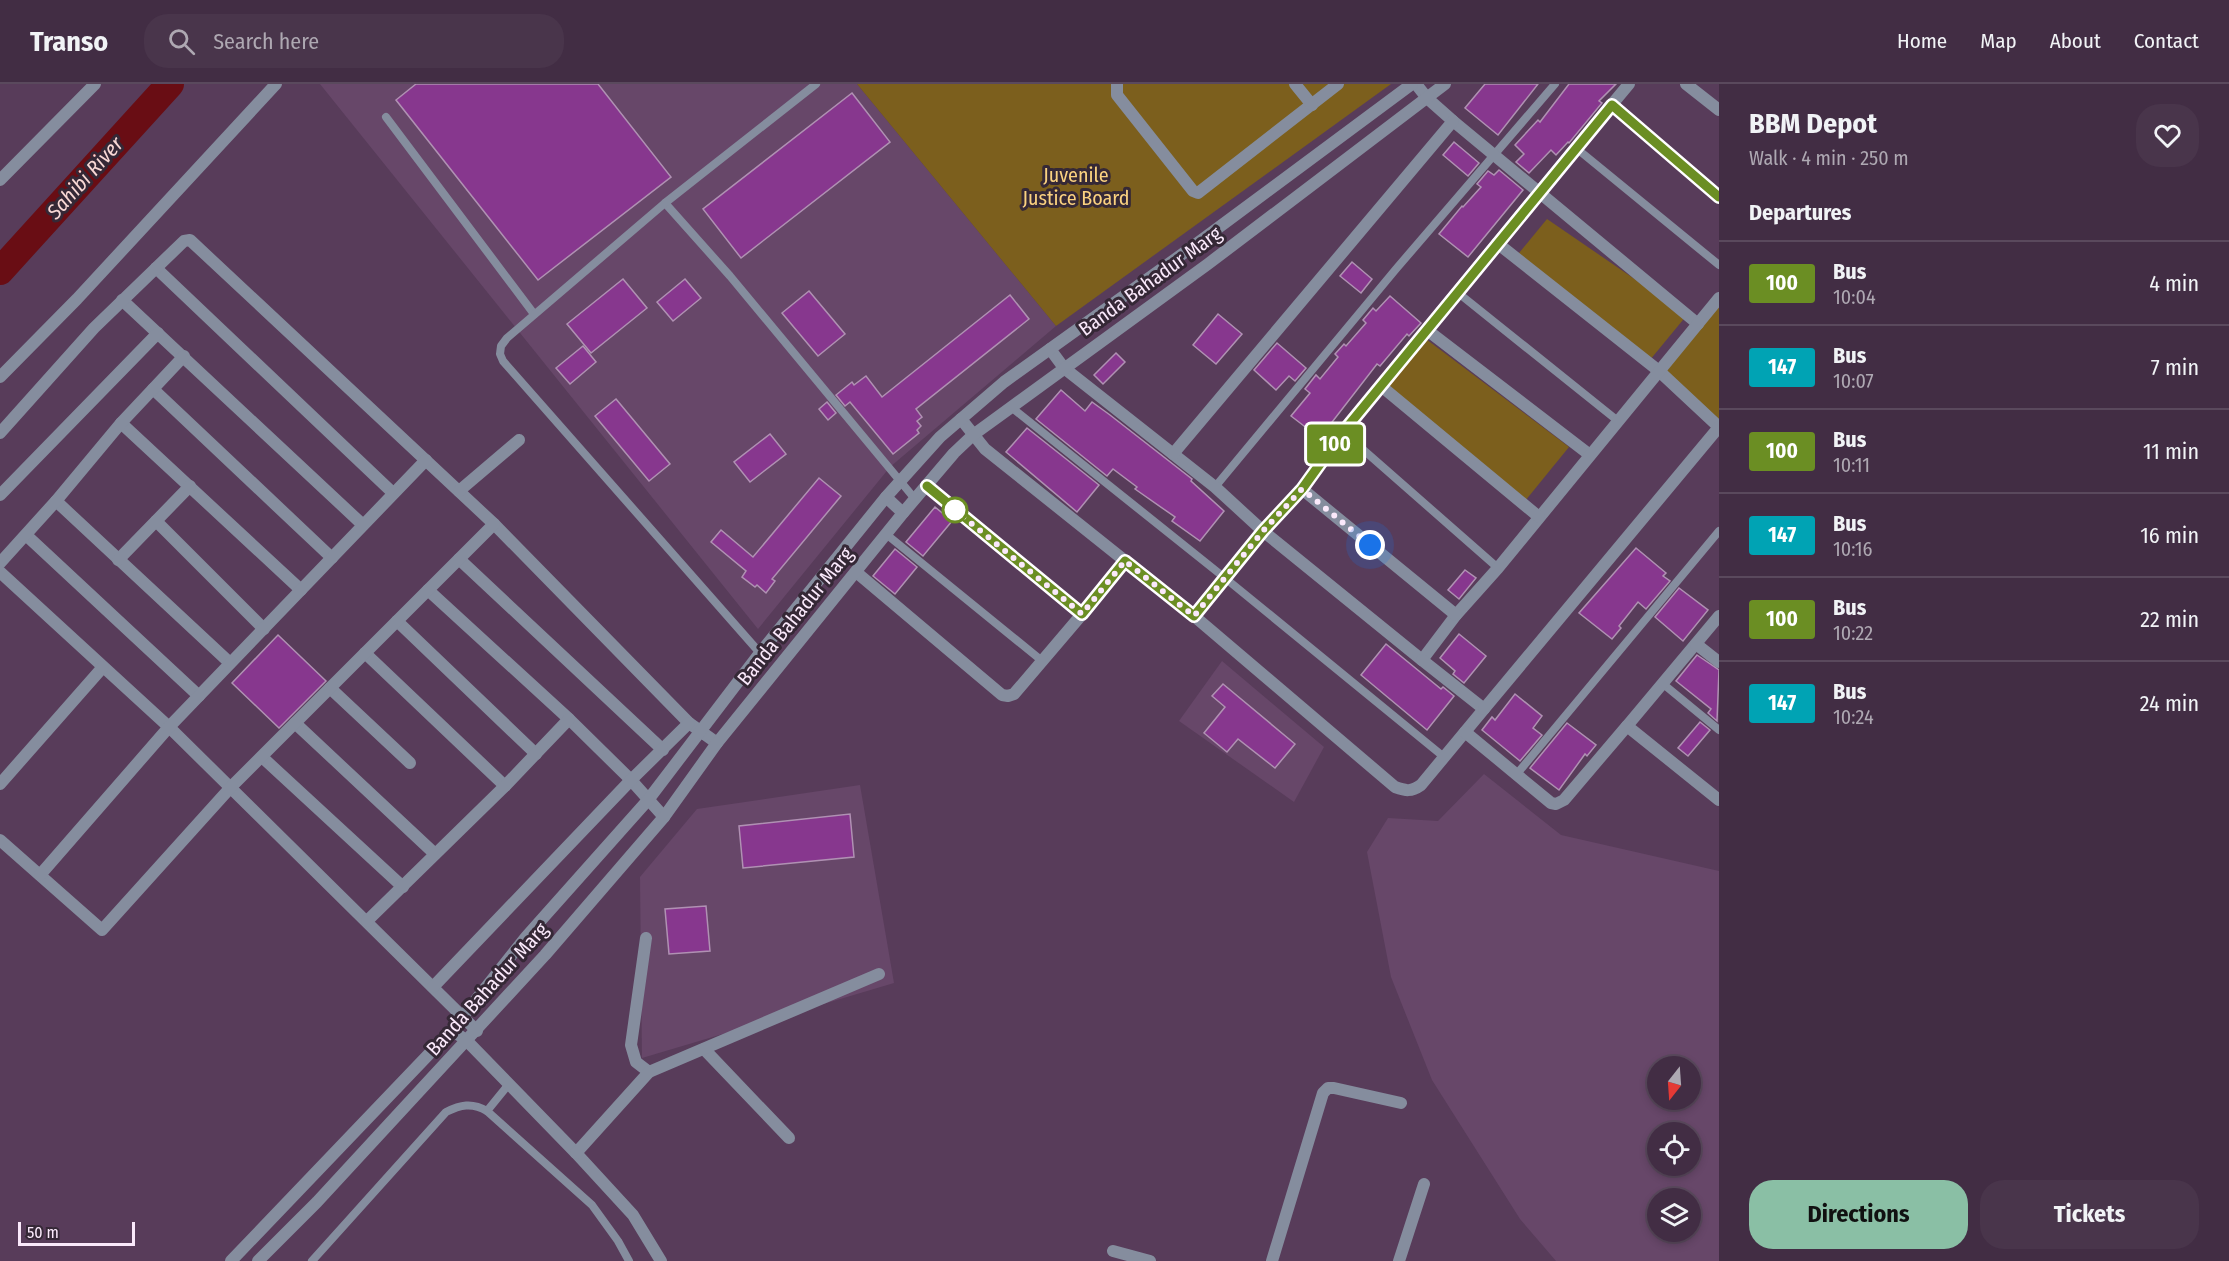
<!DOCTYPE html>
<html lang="en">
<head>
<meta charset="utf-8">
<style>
	body { margin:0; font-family:"Fira Sans Condensed",sans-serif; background:#49354b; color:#f1f3f6; height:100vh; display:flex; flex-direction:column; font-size:22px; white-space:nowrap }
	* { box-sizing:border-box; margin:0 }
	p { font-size:20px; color:#aea8b2 }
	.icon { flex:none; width:33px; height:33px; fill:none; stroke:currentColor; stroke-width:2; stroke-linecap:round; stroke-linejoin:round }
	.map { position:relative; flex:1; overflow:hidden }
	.sheet { display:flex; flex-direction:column; background:#422d44; width:510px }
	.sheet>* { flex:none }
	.badge { padding:0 12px; border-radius:4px; font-size:21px; line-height:39px }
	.needle { width:39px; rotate:197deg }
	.fabs { position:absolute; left:1647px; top:972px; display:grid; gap:12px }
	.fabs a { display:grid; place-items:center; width:54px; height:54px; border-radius:50%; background:#422d44; box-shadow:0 3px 9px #0003,0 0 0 2px #5a495d; font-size:30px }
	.scale { position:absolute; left:18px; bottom:15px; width:117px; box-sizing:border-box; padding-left:6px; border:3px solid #fae9fb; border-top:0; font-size:16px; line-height:21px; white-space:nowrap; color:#fae9fb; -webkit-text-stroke:4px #352836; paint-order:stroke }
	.you { position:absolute; width:30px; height:30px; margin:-15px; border:4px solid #fff; border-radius:50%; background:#1a73e8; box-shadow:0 0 0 9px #1a73e833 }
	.map>.badge { position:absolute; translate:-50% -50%; box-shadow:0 0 0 3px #fff }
	h2 { padding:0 30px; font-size:22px; line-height:54px }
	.round { display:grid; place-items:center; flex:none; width:63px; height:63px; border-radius:24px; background:#49354b }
	.overview { display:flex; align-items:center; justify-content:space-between; height:102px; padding:0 30px }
	h1 { font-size:28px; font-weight:700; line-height:45px }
	.button { display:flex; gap:12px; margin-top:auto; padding:12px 30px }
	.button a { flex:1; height:69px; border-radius:24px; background:#8abfa5; color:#111; font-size:24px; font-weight:700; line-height:69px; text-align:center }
	.button a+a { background:#49354b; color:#f1f3f6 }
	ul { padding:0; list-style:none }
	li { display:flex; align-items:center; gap:18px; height:84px; padding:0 30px; border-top:2px solid #5a495d }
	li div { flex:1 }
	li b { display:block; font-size:22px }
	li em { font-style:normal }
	li .badge { min-width:66px; font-weight:700; text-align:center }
	header { display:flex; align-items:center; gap:36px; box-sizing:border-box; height:84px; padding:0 30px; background:#422d44; border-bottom:2px solid #5a495d }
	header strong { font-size:28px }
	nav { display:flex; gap:33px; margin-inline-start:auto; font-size:21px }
	.search { width:420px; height:54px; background:#49354b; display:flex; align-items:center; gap:15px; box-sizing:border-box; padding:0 21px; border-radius:24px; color:#aea8b2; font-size:22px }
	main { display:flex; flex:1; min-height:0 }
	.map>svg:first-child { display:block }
	.built { fill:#674769; fill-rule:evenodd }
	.green { fill:#7c5f1d }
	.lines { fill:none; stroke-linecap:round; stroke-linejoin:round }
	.river { stroke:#690d14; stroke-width:28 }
	.building { fill:#87378e; stroke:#b091b3; stroke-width:1.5 }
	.service { stroke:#858d9e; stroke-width:8 }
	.minor { stroke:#858d9e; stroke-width:12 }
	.tertiary { stroke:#858d9e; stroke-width:12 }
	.line-casing { stroke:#fff; stroke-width:14 }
	.line { stroke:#6b8e23; stroke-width:9 }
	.walk { stroke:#fae9fb; stroke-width:6; stroke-dasharray:0 10.8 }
	.stop-dot { fill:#fff; stroke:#6b8e23; stroke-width:3 }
	.labels { text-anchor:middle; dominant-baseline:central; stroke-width:6; stroke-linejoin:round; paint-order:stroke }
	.park-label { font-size:20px; fill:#fbd280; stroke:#352836 }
	.street-label { font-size:20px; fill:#fae9fb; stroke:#352836 }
	.water-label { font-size:21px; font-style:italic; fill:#f9d8d5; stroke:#352836 }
</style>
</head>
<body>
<header>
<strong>Transo</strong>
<div class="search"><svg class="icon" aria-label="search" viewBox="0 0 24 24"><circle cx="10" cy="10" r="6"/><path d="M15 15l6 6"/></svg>Search here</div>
<nav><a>Home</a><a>Map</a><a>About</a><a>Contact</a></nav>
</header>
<main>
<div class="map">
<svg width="1719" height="1177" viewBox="0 0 1719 1177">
	<rect width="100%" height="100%" fill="#583c5a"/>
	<!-- built -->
	<g class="built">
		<path d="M320 0H857L1056 242 890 383 758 545Z"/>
		<path d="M1222 577 1324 663 1294 718 1179 637Z"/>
		<path d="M1484 690 1561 751 1719 787V1177H1556L1520 1135 1432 996 1391 893 1367 768 1388 734 1438 737ZM1690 982V1016H1658V982ZM1690 1048V1082H1658V1048ZM1690 1114V1148H1658V1114Z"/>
		<path d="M860 701 894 899 642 974 640 793 697 725Z"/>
	</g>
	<!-- green -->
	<g class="green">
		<path d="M857 0H1391L1056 242Z"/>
		<path d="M1547 135 1687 231 1645 282 1515 174Z"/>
		<path d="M1719 214V336L1662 284Z"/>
		<path d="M1422 252 1569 363 1521 422 1381 302Z"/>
	</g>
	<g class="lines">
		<!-- river -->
		<path class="river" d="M0 187 170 0"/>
	</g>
	<!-- building -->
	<g class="building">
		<path d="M416 0H598L671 93 538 196 396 16Z"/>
		<path d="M1485 0H1538L1498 51 1465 24Z"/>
		<path d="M1569 0H1616L1599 17 1602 19 1569 59 1568 58 1556 71 1551 66 1529 89 1516 78 1524 70 1515 61 1538 36 1540 38Z"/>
		<path d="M852 9 890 58 741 174 703 125Z"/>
		<path d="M1454 58 1479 79 1468 92 1443 71Z"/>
		<path d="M1499 86 1523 106 1468 173 1439 150 1462 122 1463 123 1481 103 1477 100 1488 87 1494 91Z"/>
		<path d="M1352 178 1372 195 1361 209 1340 192Z"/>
		<path d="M623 195 647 224 591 269 567 240Z"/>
		<path d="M685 195 701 214 673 237 657 218Z"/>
		<path d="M809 207 845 250 818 272 782 229Z"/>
		<path d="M1010 211 1029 235 916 325 922 333 917 337 921 342 917 346 919 349 893 370 850 318 845 322 836 311 852 298 854 301 866 292 882 313Z"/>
		<path d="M1390 212 1421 239 1409 252 1407 250 1380 282 1377 280 1329 342 1331 343 1321 355 1291 332 1310 309 1305 305 1316 291 1320 295 1338 273 1335 270 1344 260 1346 262 1366 239 1363 236 1373 224 1376 227Z"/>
		<path d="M1218 230 1242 250 1216 280 1193 261Z"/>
		<path d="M1277 259 1306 284 1295 297 1289 292 1276 306 1254 286Z"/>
		<path d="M583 262 596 278 570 300 556 284Z"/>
		<path d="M1116 269 1125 278 1103 300 1094 291Z"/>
		<path d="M1061 306 1085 327 1092 318 1110 331 1192 395 1191 397 1224 427 1200 457 1172 437 1175 433 1135 405 1137 403 1113 385 1107 392 1036 335Z"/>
		<path d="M616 315 670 380 649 397 595 332Z"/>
		<path d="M827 318 836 329 828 336 819 325Z"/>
		<path d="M1027 344 1099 401 1077 428 1006 368Z"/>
		<path d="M770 350 786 370 750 398 734 378Z"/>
		<path d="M819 394 841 412 772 495 775 497 766 509 757 501 755 503 742 493 746 487 711 458 721 446 753 473Z"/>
		<path d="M935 423 952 437 923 472 906 458Z"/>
		<path d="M1636 464 1666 489 1663 492 1670 497 1646 525 1638 518 1619 542 1621 544 1612 555 1579 529Z"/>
		<path d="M895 465 917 483 895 510 873 492Z"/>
		<path d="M1465 486 1476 494 1459 515 1448 506Z"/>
		<path d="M1679 504 1708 526 1683 557 1655 533Z"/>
		<path d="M1459 550 1486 572 1464 599 1453 590 1455 587 1440 574Z"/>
		<path d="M278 551 326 597 279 644 232 599Z"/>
		<path d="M1386 560 1441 605 1443 603 1454 612 1427 646 1361 591Z"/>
		<path d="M1697 571 1719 586 1717 637 1708 629 1711 625 1676 597Z"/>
		<path d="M1223 600 1295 660 1275 684 1238 655 1227 668 1204 649 1225 623 1212 612Z"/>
		<path d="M1515 610 1542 632 1533 644 1542 651 1520 677 1482 646 1492 633 1495 636Z"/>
		<path d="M1700 638 1710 646 1688 672 1678 664Z"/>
		<path d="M1567 639 1596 661 1587 672 1585 670 1559 706 1530 684Z"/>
		<path d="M850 730 854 773 743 784 739 742Z"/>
		<path d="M706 822 710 867 669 870 665 825Z"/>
	</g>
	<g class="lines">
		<!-- service -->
		<g class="service">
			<path d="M386 33 534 230"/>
			<path d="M1576 64 1719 181"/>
			<path d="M665 119 730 192 915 415"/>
			<path d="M1457 208 1618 337"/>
			<path d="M1011 323 1225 494 1444 673"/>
			<path d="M1343 348 1498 484"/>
			<path d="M1215 403 1396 185 1555 0"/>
			<path d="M886 450 1041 576"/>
			<path d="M760 569 503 277 500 270 501 262 507 254 665 119 816 0"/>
			<path d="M1662 599 1719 646"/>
			<path d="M1516 691 1719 447"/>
			<path d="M509 1000 487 1027 592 1121 618 1157 629 1177"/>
			<path d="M312 1177 446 1028C460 1021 472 1018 487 1027"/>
		</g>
		<!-- minor -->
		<g class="minor">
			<path d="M1117 0V11L1193 107 1198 109 1338 0"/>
			<path d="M1295 0 1312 21"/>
			<path d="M1416 0 1427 14 1453 37 1698 240"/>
			<path d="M1686 0 1719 26"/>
			<path d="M1612 21 1719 113"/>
			<path d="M0 96 95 0"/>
			<path d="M1497 159 1659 287 1719 343"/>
			<path d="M156 184 393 409"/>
			<path d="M122 216 363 441"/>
			<path d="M1427 246 1590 371"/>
			<path d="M1050 265 1064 284 1215 403 1263 447 1422 576 1456 531 1498 484 1719 214"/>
			<path d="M0 293 77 215 276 0"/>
			<path d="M1381 302 1539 433"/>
			<path d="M153 305 332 474"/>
			<path d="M961 335 985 365 1194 532 1395 703C1406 707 1411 708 1421 701L1484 625 1422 576"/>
			<path d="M121 339 301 506"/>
			<path d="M0 349 94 244 184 157 190 156 494 440 689 639 717 659"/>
			<path d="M1173 370 1453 37"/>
			<path d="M927 402 1082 530"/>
			<path d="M1302 405 1456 531"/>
			<path d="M459 407 519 356"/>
			<path d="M0 411 158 249"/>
			<path d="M56 417 230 579"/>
			<path d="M156 437 264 545"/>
			<path d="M26 451 199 612"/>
			<path d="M459 475 663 666"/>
			<path d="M118 476 190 402"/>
			<path d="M0 479 56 417 121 339 184 272"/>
			<path d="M0 488 169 643 477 947"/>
			<path d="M856 488 1002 611 1008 612 1014 610 1089 522 1125 477"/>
			<path d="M428 506 569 635 631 696 664 733"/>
			<path d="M1194 532 1263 447 1302 405 1343 348 1539 108 1629 0"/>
			<path d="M1719 532 1627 642 1719 716"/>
			<path d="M397 537 536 670"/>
			<path d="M1696 560 1719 578"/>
			<path d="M365 569 505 702"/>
			<path d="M330 604 410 679"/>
			<path d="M1484 625 1719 343"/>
			<path d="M295 639 435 770"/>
			<path d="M1465 648 1551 719 1556 720 1564 716 1627 642"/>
			<path d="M262 673 403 803"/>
			<path d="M0 700 103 583"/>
			<path d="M0 756 102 846 231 703 494 440"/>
			<path d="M40 791 169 643 426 376"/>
			<path d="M367 837 505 702 569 635"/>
			<path d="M646 854 631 961 636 978 649 988"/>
			<path d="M433 903 631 696 689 639"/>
			<path d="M452 946 467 957 576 1069 633 1131 661 1177"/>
			<path d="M704 965 789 1054"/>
			<path d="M576 1069 649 988 879 890"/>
			<path d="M1113 1167 1150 1177"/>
			<path d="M1272 1177 1323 1009 1328 1004H1334L1401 1019"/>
			<path d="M1399 1177 1424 1100"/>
		</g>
		<!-- tertiary -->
		<g class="tertiary">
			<path d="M886 413 903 429"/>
			<path d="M231 1177 452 946 526 853 648 716 760 569 886 413 940 353 1004 298 1195 161 1412 0"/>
			<path d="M258 1177 317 1118 545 871 664 733 717 659 903 429 954 369 973 351 1208 180 1445 0"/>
		</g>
	</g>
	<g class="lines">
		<!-- line casing -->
		<g class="line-casing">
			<path id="line" d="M927 402 1082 530 1125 477 1194 532 1263 447 1302 405 1343 348 1612 21 1719 113"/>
		</g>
		<!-- line -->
		<use href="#line" class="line"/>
		<!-- walk -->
		<path class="walk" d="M955 426 1082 530 1125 477 1194 532 1263 447 1302 405 1370 461"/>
	</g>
	<!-- markers -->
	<circle class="stop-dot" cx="955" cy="426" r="12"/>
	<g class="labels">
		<!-- park labels -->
		<g class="park-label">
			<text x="1076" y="91">Juvenile<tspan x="1076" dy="23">Justice Board</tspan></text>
		</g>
		<!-- street labels -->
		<g class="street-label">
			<text transform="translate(1150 197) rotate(-36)">Banda Bahadur Marg</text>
			<text transform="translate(795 532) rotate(-51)">Banda Bahadur Marg</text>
			<text transform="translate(487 905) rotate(-48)">Banda Bahadur Marg</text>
		</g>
		<!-- water labels -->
		<g class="water-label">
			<text transform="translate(85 94) rotate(-48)">Sahibi River</text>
		</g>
	</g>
</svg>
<div class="fabs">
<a><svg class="needle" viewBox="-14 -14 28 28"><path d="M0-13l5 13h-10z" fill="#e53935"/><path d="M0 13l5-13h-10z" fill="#aea8b2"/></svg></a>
<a><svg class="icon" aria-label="locate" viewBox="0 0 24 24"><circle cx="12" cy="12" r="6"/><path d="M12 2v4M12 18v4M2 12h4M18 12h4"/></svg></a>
<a><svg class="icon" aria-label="layers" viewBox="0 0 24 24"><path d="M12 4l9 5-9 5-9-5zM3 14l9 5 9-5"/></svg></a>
</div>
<div class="scale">50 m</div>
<div class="you" style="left:1370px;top:461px"></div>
<b class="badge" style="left:1335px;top:360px;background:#6b8e23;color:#fff">100</b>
</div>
<section class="sheet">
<div class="overview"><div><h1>BBM Depot</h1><p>Walk · 4 min · 250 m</p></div><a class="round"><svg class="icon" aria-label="heart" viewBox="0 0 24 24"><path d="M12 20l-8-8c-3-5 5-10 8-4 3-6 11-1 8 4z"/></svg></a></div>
<h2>Departures</h2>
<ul>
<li><span class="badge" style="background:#6b8e23;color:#fff">100</span><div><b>Bus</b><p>10:04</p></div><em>4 min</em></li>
<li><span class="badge" style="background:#00a3b4;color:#fff">147</span><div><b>Bus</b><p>10:07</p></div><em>7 min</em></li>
<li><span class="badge" style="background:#6b8e23;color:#fff">100</span><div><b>Bus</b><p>10:11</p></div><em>11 min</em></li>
<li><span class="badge" style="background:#00a3b4;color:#fff">147</span><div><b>Bus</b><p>10:16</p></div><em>16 min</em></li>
<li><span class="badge" style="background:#6b8e23;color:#fff">100</span><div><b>Bus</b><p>10:22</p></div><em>22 min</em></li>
<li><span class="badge" style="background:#00a3b4;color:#fff">147</span><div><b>Bus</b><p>10:24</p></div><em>24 min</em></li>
</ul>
<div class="button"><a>Directions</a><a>Tickets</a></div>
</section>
</main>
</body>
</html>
